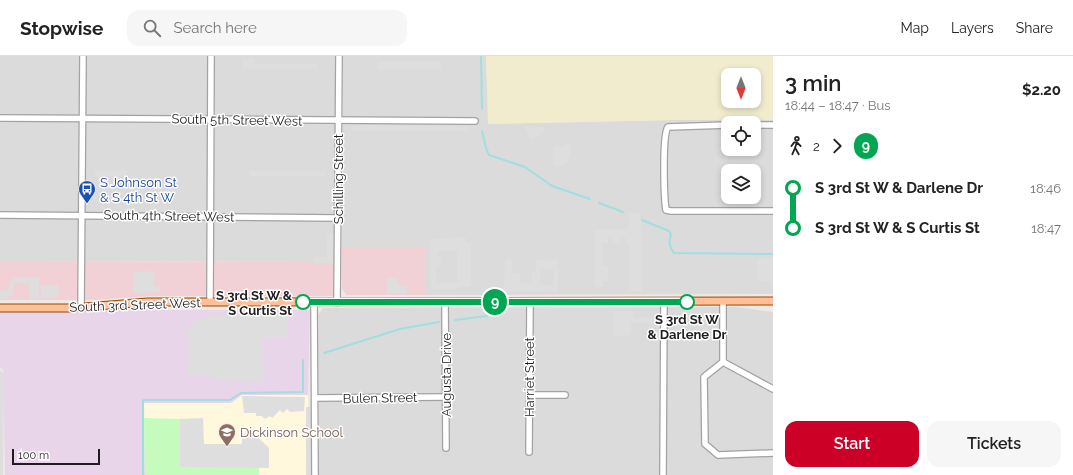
<!DOCTYPE html>
<html lang="en">
<head>
<meta charset="utf-8">
<style>
	body { margin:0; font-family:Raleway,sans-serif; background:#f6f6f6; color:#222; height:100vh; display:flex; flex-direction:column; font-size:15px; white-space:nowrap }
	* { box-sizing:border-box; margin:0 }
	p { font-size:13px; color:#767676 }
	.icon { flex:none; width:22px; height:22px; fill:none; stroke:currentColor; stroke-width:2; stroke-linecap:round; stroke-linejoin:round }
	.map { position:relative; flex:1; overflow:hidden }
	.drawer { display:flex; flex-direction:column; background:#fff; width:300px }
	.drawer>* { flex:none }
	.badge { padding:0 8px; border-radius:13px; font-size:14px; line-height:26px }
	.needle { width:26px; rotate:180deg }
	.fabs { position:absolute; left:721px; top:12px; display:grid; gap:8px }
	.fabs a { display:grid; place-items:center; width:40px; height:40px; border-radius:8px; background:#fff; box-shadow:0 2px 6px #0003; font-size:20px }
	.scale { position:absolute; left:12px; bottom:10px; width:88px; box-sizing:border-box; padding-left:4px; border:2px solid #1e1e1e; border-top:0; font-size:11px; line-height:14px; white-space:nowrap; color:#1e1e1e; -webkit-text-stroke:3px #fff; paint-order:stroke }
	.map>.badge { position:absolute; translate:-50% -50%; box-shadow:0 0 0 2px #fff }
	.legs { display:flex; align-items:center; gap:6px; height:44px; padding:0 12px; font-size:13px }
	.legs p { margin-inline-start:auto }
	.overview { display:flex; align-items:center; justify-content:space-between; height:68px; padding:0 12px }
	h1 { font-size:22px; font-weight:600; line-height:30px }
	.action { display:flex; gap:8px; margin-top:auto; padding:8px 12px }
	.action a { flex:1; height:46px; border-radius:12px; background:#cc0027; color:#fff; font-size:16px; font-weight:600; line-height:46px; text-align:center }
	.action a+a { background:#f6f6f6; color:#222 }
	ul { padding:0 12px; list-style:none }
	li { display:flex; align-items:center; gap:14px; height:40px; font-size:15px }
	li i { display:grid; place-items:center; width:6px; height:100%; margin:0 5px; background:currentColor }
	li i::after { content:''; width:10px; height:10px; margin:-5px; border:3px solid; border-radius:50%; background:#fff }
	li p { margin-inline-start:auto }
	li:first-child i { background:linear-gradient(#0000 50%,currentColor 0) }
	li:last-child i { background:linear-gradient(currentColor 50%,#0000 0) }
	header { display:flex; align-items:center; gap:24px; box-sizing:border-box; height:56px; padding:0 20px; background:#fff; border-bottom:1px solid #e0e0e0 }
	header strong { font-size:19px }
	nav { display:flex; gap:22px; margin-inline-start:auto; font-size:14px }
	.search { width:280px; height:36px; background:#f6f6f6; display:flex; align-items:center; gap:10px; box-sizing:border-box; padding:0 14px; border-radius:12px; color:#767676; font-size:15px }
	main { display:flex; flex:1; min-height:0 }
	.map>svg:first-child { display:block }
	.residential { fill:#dcdbdb; fill-rule:evenodd }
	.commercial { fill:#f2d1d6 }
	.industrial { fill:#e9d5e9 }
	.education { fill:#fff8dd }
	.farmland { fill:#f0eccd; fill-rule:evenodd }
	.park { fill:#c5fcbe }
	.parking { fill:#dedede; fill-rule:evenodd }
	.lines { fill:none; stroke-linecap:round; stroke-linejoin:round }
	.stream { stroke:#a1dee0; stroke-width:2 }
	.minor-casing { stroke:#a2a2a2; stroke-width:8 }
	.major-casing { stroke:#984900; stroke-width:9 }
	.minor { stroke:#fff; stroke-width:5.5 }
	.major { stroke:#ffbf99; stroke-width:7 }
	.line-1-casing { stroke:#fff; stroke-width:9 }
	.line-1 { stroke:#00a651; stroke-width:6 }
	.stop-1-dot { fill:#fff; stroke:#00a651; stroke-width:2 }
	.labels { text-anchor:middle; dominant-baseline:central; stroke-width:3; stroke-linejoin:round; paint-order:stroke }
	.street-label { font-size:13px; fill:#1e1e1e; stroke:#fff }
	.transit-label { font-size:13px; fill:#164399; stroke:#fff; text-anchor:start }
	.stop-label { font-size:13px; font-weight:bold; fill:#1e1e1e; stroke:#fff; text-anchor:end }
	.education-label { font-size:13px; fill:#785e54; stroke:#fff; text-anchor:start }
</style>
</head>
<body>
<header>
<strong>Stopwise</strong>
<div class="search"><svg class="icon" aria-label="search" viewBox="0 0 24 24"><circle cx="10" cy="10" r="6"/><path d="M15 15l6 6"/></svg>Search here</div>
<nav><a>Map</a><a>Layers</a><a>Share</a></nav>
</header>
<main>
<div class="map">
<svg width="773" height="419" viewBox="0 0 773 419">
	<rect width="100%" height="100%" fill="#f0e9e3"/>
	<!-- residential -->
	<g class="residential">
		<path d="M0 0H335V206L0 205Z"/>
		<path d="M343 0H486L489 68 674 64H773V238L426 239 425 193 342 192ZM728 67H754V93H728ZM728 115H754V141H728Z"/>
		<path d="M736 251 773 256V419H319L318 259 323 252Z"/>
	</g>
	<!-- commercial -->
	<g class="commercial">
		<path d="M342 192H426V239H346L342 232Z"/>
		<path d="M0 205 335 206 334 240H150L94 244H0Z"/>
	</g>
	<!-- industrial -->
	<path class="industrial" d="M0 254H310L308 339H242L145 419H5L3 314 0 311Z"/>
	<!-- education -->
	<path class="education" d="M242 339H308L309 419H145L144 347H231Z"/>
	<!-- farmland -->
	<path class="farmland" d="M486 0H773V64H674L488 68ZM728 19H754V45H728Z"/>
	<!-- park -->
	<path class="park" d="M144 362 180 363V411H259V419H145Z"/>
	<!-- parking -->
	<g class="parking">
		<path d="M254 2 255 8H317V13H243V3Z"/>
		<path d="M441 5V13L377 14 378 6Z"/>
		<path d="M353 69 464 70 468 71V75H353Z"/>
		<path d="M525 70 544 71 545 77 531 84Z"/>
		<path d="M569 87 572 92 567 107 554 112 552 98 555 95 553 92 559 88 560 91Z"/>
		<rect x="95" y="114" width="31" height="6"/>
		<rect x="250" y="115" width="75" height="5"/>
		<path d="M629 158H641L642 235H629V187H626V182H620V187H614L613 181H608V187H602V210H608V225L603 226V231H595L594 174H628Z"/>
		<path d="M327 178H334V207H314L313 202 327 201Z"/>
		<path d="M457 182H466V186H471V231H459L454 234H431L430 183ZM442 194 457 195V226H436V211L441 210V201L437 200 438 197Z"/>
		<path d="M757 202H773V225H758Z"/>
		<path d="M512 203V217L520 218V236H504L505 204Z"/>
		<path d="M558 203V235L520 236 521 227H532V216H536V204ZM540 214H554L553 229H540Z"/>
		<path d="M154 215V230L159 231 160 236 134 237 133 216Z"/>
		<path d="M15 221H39V243H30L29 227H14L13 240H8V243H0V235L9 234V228Z"/>
		<path d="M387 222H397L398 230H407V238H387Z"/>
		<rect x="41" y="229" width="17" height="13"/>
		<path d="M614 255H633V262H656V267H631V279L614 281Z"/>
		<path d="M287 258 289 282H262L263 326 227 325 205 319H188V275L191 274 195 264 208 262V259Z"/>
		<path d="M0 314 4 318 3 419H0Z"/>
		<path d="M242 340 305 341 304 355 290 356 287 353 283 357 280 354 272 362 270 360 265 363 262 360H256V357H244Z"/>
		<rect x="306" y="351" width="5" height="68"/>
		<path d="M203 362 204 388H242V378H254L269 392V412L180 411V363Z"/>
	</g>
	<g class="lines">
		<!-- stream -->
		<g class="stream">
			<path d="M481 0 482 53"/>
			<path d="M482 75 486 92 489 99 525 111 552 130 590 143"/>
			<path d="M599 147 623 156"/>
			<path d="M642 164 669 175 671 179C668 186 669 191 674 197L773 198"/>
			<path d="M455 264 487 260"/>
			<path d="M324 297 400 273 439 266"/>
			<path d="M143 419V344H230L241 337 303 336V304"/>
		</g>
		<!-- minor casing -->
		<g class="minor-casing">
			<g id="minor">
				<path d="M0 62 475 65"/>
				<path d="M728 69 668 71C662 79 664 141 666 154L671 155H773"/>
				<path d="M754 69H773"/>
				<path d="M0 159 338 162"/>
				<path d="M210 246 211 0"/>
				<path d="M314 246 315 419"/>
				<path d="M445 246 446 392"/>
				<path d="M337 247 339 0"/>
				<path d="M81 252 83 0"/>
				<path d="M723 306V246"/>
				<path d="M773 333 723 306 704 321 705 388 718 399 773 397"/>
				<path d="M529 339H565"/>
				<path d="M315 342 446 341"/>
				<path d="M529 396 530 246"/>
				<path d="M663 419 664 246"/>
			</g>
		</g>
		<!-- major casing -->
		<g class="major-casing">
			<path id="major" d="M0 252H72L148 246H184L773 245"/>
		</g>
		<!-- minor -->
		<use href="#minor" class="minor"/>
		<!-- major -->
		<use href="#major" class="major"/>
	</g>
	<g class="lines">
		<!-- line-1 casing -->
		<g class="line-1-casing">
			<path id="line-1" d="M303 246H687"/>
		</g>
		<!-- line-1 -->
		<use href="#line-1" class="line-1"/>
	</g>
	<!-- icons -->
	<defs>
		<g id="bus-pin" transform="scale(0.9)"><path d="M0 17L-7.5 6A9.5 9.5 0 1 1 7.5 6Z" fill="#1a4fb4" stroke="#fff"/><path d="M-5-6H5V4H4V6H2V4H-2V6H-4V4H-5ZM-3.5-4V0h7V-4ZM-3.5 1.2v1.5H-2V1.2ZM2 1.2v1.5H3.5V1.2Z" fill="#fff"/></g>
		<g id="school-pin" transform="scale(0.9)"><path d="M0 17L-7.5 6A9.5 9.5 0 1 1 7.5 6Z" fill="#8d6e63" stroke="#fff"/><path d="M0-5L7-2L0 1L-7-2ZM-4 1L0 2.5L4 1V4Q0 6-4 4Z" fill="#fff"/></g>
	</defs>
	<g fill-rule="evenodd">
		<use href="#bus-pin" x="87" y="133"/>
		<use href="#school-pin" x="227" y="376"/>
	</g>
	<!-- markers -->
	<g class="stop-1-dot">
		<circle cx="303" cy="246" r="7"/>
		<circle cx="687" cy="246" r="7"/>
	</g>
	<g class="labels">
		<!-- street labels -->
		<g class="street-label">
			<text transform="translate(237 64) rotate(1)">South 5th Street West</text>
			<text transform="translate(338 123) rotate(-90)">Schilling Street</text>
			<text transform="translate(169 160) rotate(1)">South 4th Street West</text>
			<text transform="translate(135 249) rotate(-2)">South 3rd Street West</text>
			<text transform="translate(446 319) rotate(-90)">Augusta Drive</text>
			<text transform="translate(529 321) rotate(-90)">Harriet Street</text>
			<text transform="translate(380 342) rotate(-1)">Bulen Street</text>
		</g>
		<!-- transit labels -->
		<g class="transit-label">
			<text x="100" y="126">S Johnson St<tspan x="100" dy="15">&amp; S 4th St W</tspan></text>
		</g>
		<!-- stop labels -->
		<g class="stop-label">
			<text x="292" y="239">S 3rd St W &amp;<tspan x="292" dy="15">S Curtis St</tspan></text>
			<text x="687" y="263" text-anchor="middle">S 3rd St W<tspan x="687" dy="15">&amp; Darlene Dr</tspan></text>
		</g>
		<!-- education labels -->
		<g class="education-label">
			<text x="240" y="376">Dickinson School</text>
		</g>
	</g>
</svg>
<div class="fabs">
<a><svg class="needle" viewBox="-14 -14 28 28"><path d="M0-13l5 13h-10z" fill="#e53935"/><path d="M0 13l5-13h-10z" fill="#767676"/></svg></a>
<a><svg class="icon" aria-label="locate" viewBox="0 0 24 24"><circle cx="12" cy="12" r="6"/><path d="M12 2v4M12 18v4M2 12h4M18 12h4"/></svg></a>
<a><svg class="icon" aria-label="layers" viewBox="0 0 24 24"><path d="M12 4l9 5-9 5-9-5zM3 14l9 5 9-5"/></svg></a>
</div>
<div class="scale">100 m</div>
<b class="badge" style="left:495px;top:246px;background:#00a651;color:#fff">9</b>
</div>
<section class="drawer">
<div class="overview"><div><h1>3 min</h1><p>18:44 – 18:47 · Bus</p></div><b>$2.20</b></div>
<div class="legs"><svg class="icon" aria-label="walk" viewBox="0 0 24 24"><circle cx="13" cy="4" r="2"/><path d="M13 8l-2 6 4 7M11 14l-3 7M7 12l3-4h3l4 4"/></svg>2<svg class="icon" aria-label="forward" viewBox="0 0 24 24"><path d="M9 5l7 7-7 7"/></svg><b class="badge" style="background:#00a651;color:#fff">9</b></div>
<ul>
<li><i style="color:#00a651"></i><b>S 3rd St W &amp; Darlene Dr</b><p>18:46</p></li>
<li><i style="color:#00a651"></i><b>S 3rd St W &amp; S Curtis St</b><p>18:47</p></li>
</ul>
<div class="action"><a>Start</a><a>Tickets</a></div>
</section>
</main>
</body>
</html>
